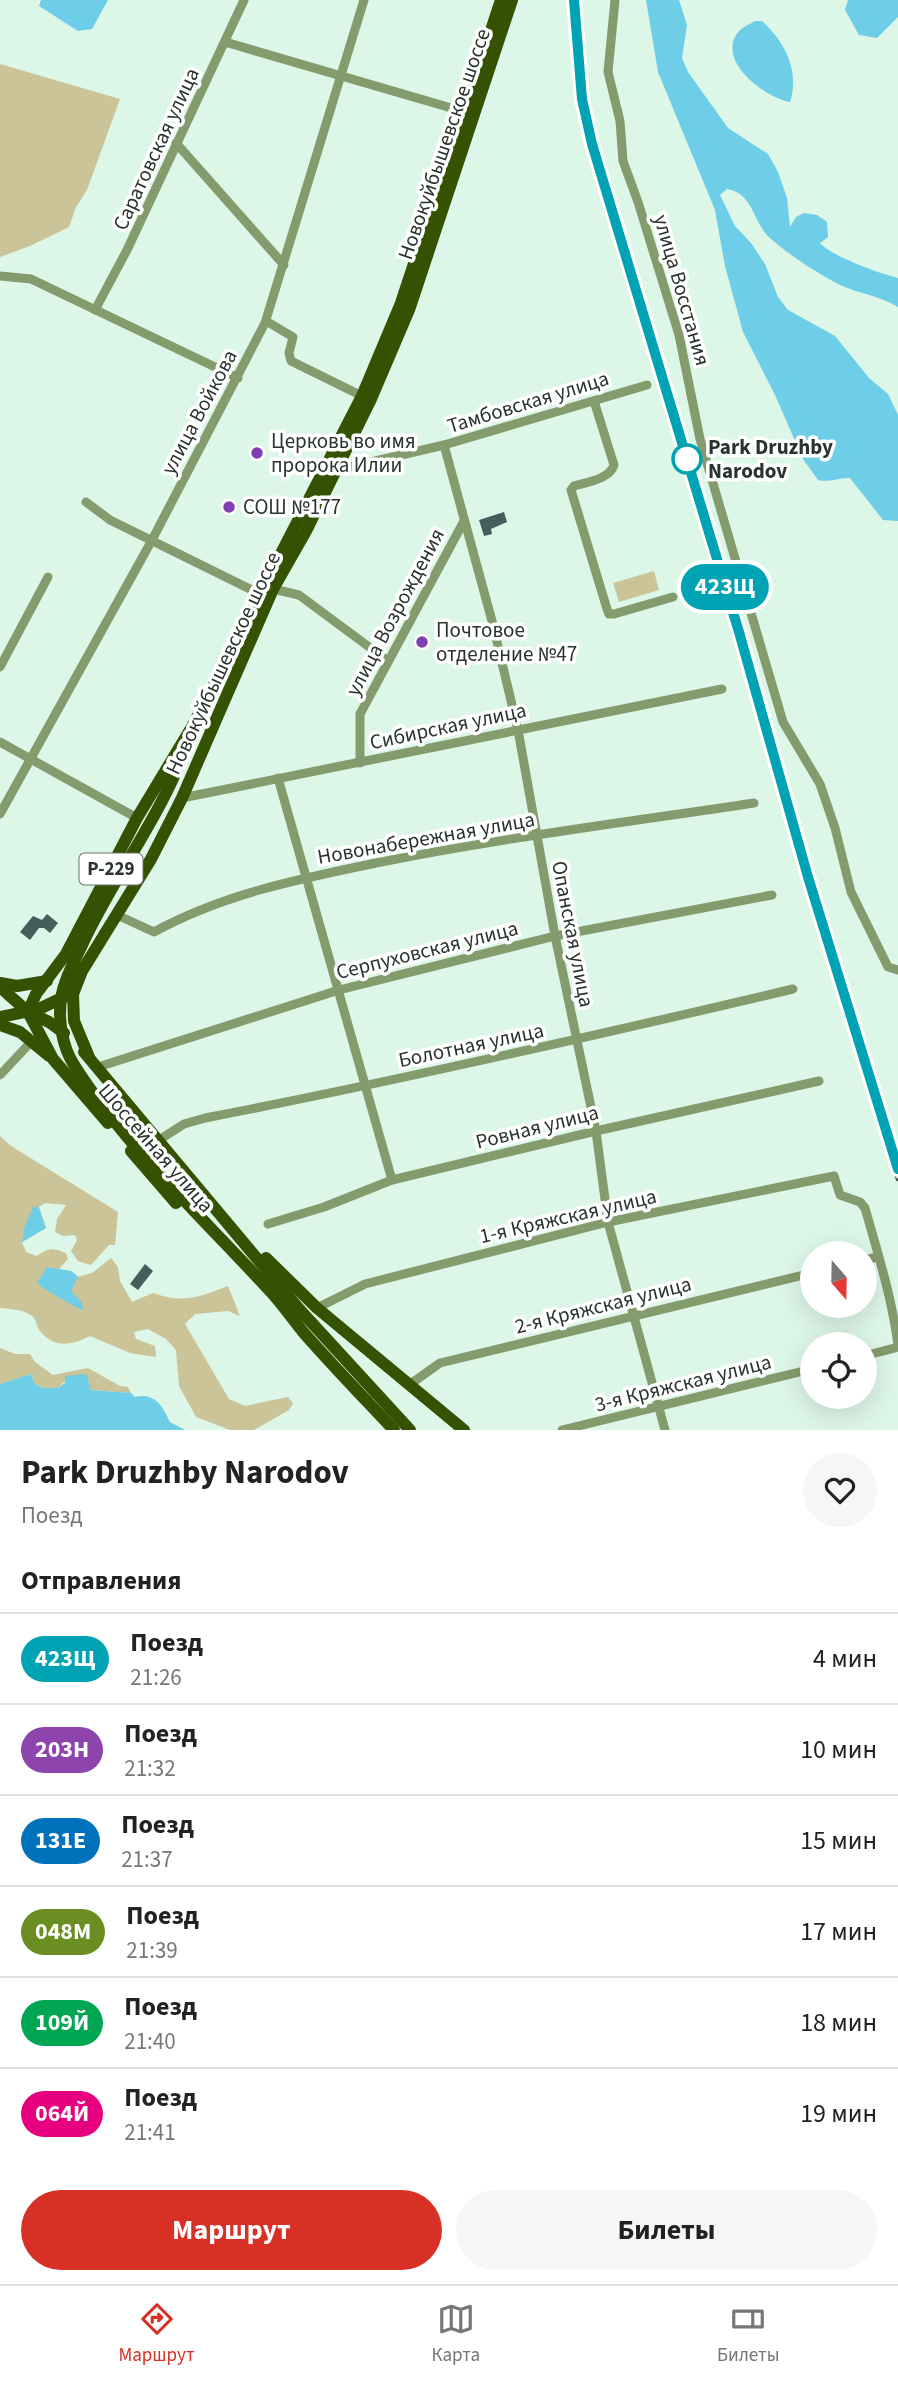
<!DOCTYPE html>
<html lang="ru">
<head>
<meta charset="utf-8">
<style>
	body { margin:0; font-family:"Source Sans 3",sans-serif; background:#f6f6f6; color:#222; height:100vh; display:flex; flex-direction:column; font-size:26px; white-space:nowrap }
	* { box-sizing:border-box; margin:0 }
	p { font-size:23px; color:#767676 }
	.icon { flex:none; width:38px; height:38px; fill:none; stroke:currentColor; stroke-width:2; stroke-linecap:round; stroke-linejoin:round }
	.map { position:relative; height:1430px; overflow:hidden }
	.sheet { display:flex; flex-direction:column; background:#fff; flex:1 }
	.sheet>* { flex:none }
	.badge { padding:0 14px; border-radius:23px; font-size:24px; line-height:46px }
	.needle { width:46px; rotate:160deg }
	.buttons { position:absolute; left:800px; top:1241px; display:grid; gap:14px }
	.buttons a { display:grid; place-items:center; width:77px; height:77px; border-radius:50%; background:#fff; box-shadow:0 7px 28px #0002; font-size:35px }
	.map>.badge { position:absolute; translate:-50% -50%; box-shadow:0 0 0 4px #fff }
	h2 { padding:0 21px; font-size:26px; line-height:63px }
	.round { display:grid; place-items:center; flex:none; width:74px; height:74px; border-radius:37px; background:#f6f6f6 }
	.summary { display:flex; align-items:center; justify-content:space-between; height:119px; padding:0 21px }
	h1 { font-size:33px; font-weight:700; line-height:52px }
	.button { display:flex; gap:14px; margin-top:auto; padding:14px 21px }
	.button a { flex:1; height:80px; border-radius:42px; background:#d93025; color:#fff; font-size:28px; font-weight:700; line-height:80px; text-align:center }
	.button a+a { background:#f6f6f6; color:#222 }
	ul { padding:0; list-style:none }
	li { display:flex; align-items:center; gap:21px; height:91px; padding:0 21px; border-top:2px solid #e0e0e0 }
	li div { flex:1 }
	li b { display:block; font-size:26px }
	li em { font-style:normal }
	li .badge { min-width:77px; font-weight:700; text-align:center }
	.tabs { display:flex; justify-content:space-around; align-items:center; height:98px; border-top:2px solid #e0e0e0; background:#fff; font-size:19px; color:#767676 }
	.tabs a { display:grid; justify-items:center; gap:4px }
	.tabs .on { color:#d93025 }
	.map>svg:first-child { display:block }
	.green { fill:#cac498 }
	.water { fill:#6ecde7 }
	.building { fill:#425f5c }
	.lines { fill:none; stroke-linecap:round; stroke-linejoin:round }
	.minor { stroke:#849b6d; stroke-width:9 }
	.major { stroke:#345201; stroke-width:12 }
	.rail-casing { stroke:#3d4942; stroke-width:4.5 }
	.rail { stroke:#fff; stroke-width:2; stroke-dasharray:5; stroke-linecap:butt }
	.line-casing { stroke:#fff; stroke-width:16 }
	.line { stroke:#00a3b4; stroke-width:10 }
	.poi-dot { fill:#8040b4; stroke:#fff; stroke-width:2.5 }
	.stop-dot { fill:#fff; stroke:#00a3b4; stroke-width:3.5 }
	.labels { text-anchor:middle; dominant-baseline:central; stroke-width:7; stroke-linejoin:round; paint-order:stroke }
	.shield { fill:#fff; stroke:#6a716d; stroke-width:2 }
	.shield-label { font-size:19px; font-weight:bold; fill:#2a342e }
	.street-label { font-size:21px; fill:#2a342e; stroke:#fff }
	.poi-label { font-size:21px; fill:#2a342e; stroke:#fff; text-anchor:start }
	.stop-label { font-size:21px; font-weight:bold; fill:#2a342e; stroke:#fff; text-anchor:start }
</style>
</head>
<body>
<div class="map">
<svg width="898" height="1430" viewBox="0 0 898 1430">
	<rect width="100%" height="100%" fill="#dcf6e7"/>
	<!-- green -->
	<g class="green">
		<path d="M0 64 120 99 87 190 76 207 69 227 30 246 0 257Z"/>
		<path d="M654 571 659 590 619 602 613 583Z"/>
		<path d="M0 1136 11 1146 118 1212 115 1245H109L91 1265 78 1261 71 1251 77 1240 75 1235 63 1236 55 1232 57 1219 66 1205 45 1203 39 1207 46 1228 22 1242 26 1252 37 1256C47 1248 53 1247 66 1253L68 1259 59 1269 71 1271 78 1277 92 1273 111 1258 118 1267 120 1281 132 1302 153 1293C184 1304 199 1297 228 1286L240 1316 228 1311 195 1314 185 1324 229 1399 245 1406 288 1397 293 1403 289 1410 254 1430H230L196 1417 179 1386 176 1350 166 1339 148 1329 134 1332 136 1339 155 1346 156 1357 130 1353 90 1336C73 1345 54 1349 40 1331 36 1326 37 1320 32 1316 23 1309 11 1309 0 1308Z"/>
		<path d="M0 1348 15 1354H30L35 1362 53 1375 88 1368 120 1386 128 1387 131 1393 91 1390 84 1374 65 1381 58 1388H43L34 1383 31 1374 0 1384Z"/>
	</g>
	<!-- water -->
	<g class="water">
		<path d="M41 0H108L92 29 78 31 39 6Z"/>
		<path d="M646 0H679L687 25 682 58 688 72 728 128 768 154 778 172 787 198 790 227 796 217 804 213 817 215 827 222 828 237 820 243C831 256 881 274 898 278V307C878 295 859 294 838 284 815 272 791 256 771 239 752 223 755 194 727 189L720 195 735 226 751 243 765 264 778 297 788 310 835 336 869 378 888 394 898 415V521L883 520 850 478C839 477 830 483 818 480L803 459 775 395 743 332 725 266 715 210 658 72Z"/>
		<path d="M848 0H898V17L877 38 859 35 845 10Z"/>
		<path d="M755 21H762C785 42 800 71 790 102 765 98 713 59 740 30 743 27 750 24 755 21Z"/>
		<path d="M38 1206 46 1228 22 1242 25 1226 33 1207Z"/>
		<path d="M47 1267 71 1271 78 1277 71 1291 82 1303 83 1310C78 1309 40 1287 37 1283Z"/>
		<path d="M31 1374 34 1383 43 1388H58L65 1383V1376L86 1374 91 1390 131 1393 135 1397C155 1392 163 1407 170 1422L185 1430H0V1384Z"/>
	</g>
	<!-- building -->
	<g class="building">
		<path d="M504 512 507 522 491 529 492 534 484 536 479 520Z"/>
		<path d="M47 914 58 923 50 933 44 928H39L30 940 20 932 33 916 42 920Z"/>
		<path d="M145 1264 153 1271 138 1290 130 1284Z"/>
	</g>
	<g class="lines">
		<!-- minor -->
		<g class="minor">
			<path d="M615 0 608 72 620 121 623 161 638 202 679 335 700 439 783 722 820 784 835 828 851 892 888 967 898 970"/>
			<path d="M225 42 465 112"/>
			<path d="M176 143 284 265"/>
			<path d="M0 276 31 279 238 378"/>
			<path d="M95 310 127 250 244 0"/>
			<path d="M266 321 293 337 289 353 291 361 362 396"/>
			<path d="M594 401 614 465C610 479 587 482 574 486L571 490 607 609 609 614H614L673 597"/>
			<path d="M444 445 492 621 518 730 555 936 596 1131 608 1222 665 1430"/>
			<path d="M337 470 444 445 647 385"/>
			<path d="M86 502 110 520 260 594"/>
			<path d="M273 589 299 595 388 661"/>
			<path d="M0 667 48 577"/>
			<path d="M0 742 137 818"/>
			<path d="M360 763V714L464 521"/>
			<path d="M278 778 392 1180"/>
			<path d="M182 798 722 689"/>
			<path d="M0 814 152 540 265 323 364 0"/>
			<path d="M117 915 154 932C223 894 299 879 376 863 501 838 628 822 754 803"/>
			<path d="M98 1067 339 990 555 936 772 895"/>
			<path d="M0 1075 31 1042"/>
			<path d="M159 1140 184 1124 205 1118C402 1080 598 1035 793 989"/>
			<path d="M268 1224 324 1207 392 1180 596 1131 819 1081"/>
			<path d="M864 1260 878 1257"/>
			<path d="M317 1308 365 1284 608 1222 834 1176 840 1195 860 1202 865 1208C878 1254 892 1298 898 1345"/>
			<path d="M864 1356 898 1347"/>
			<path d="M409 1385 440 1363 812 1273"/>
			<path d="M562 1430 812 1369"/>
		</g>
		<!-- major -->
		<g class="major">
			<path d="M189 738C165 812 114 875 82 945 74 962 64 980 61 999 58 1020 62 1046 74 1065 125 1146 206 1221 271 1292 283 1305 293 1320 304 1333 333 1366 364 1398 394 1430"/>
			<path d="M0 983 17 986 47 981"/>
			<path d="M0 987 28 1012 53 1059 108 1123"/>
			<path d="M28 1012 36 994 66 954 137 818 193 725 362 396 401 303 501 0"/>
			<path d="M28 1012 49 1022 64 1033"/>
			<path d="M0 1017 39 1009 66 996"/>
			<path d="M0 1025 20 1032 49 1056"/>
			<path d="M84 1052 300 1310 410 1430"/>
			<path d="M89 1057 74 1021 73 994 82 971 151 859 182 798 273 589 306 531 371 399 409 310 512 0"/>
			<path d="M131 1151 176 1203"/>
			<path d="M266 1258 317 1308 464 1430"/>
		</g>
		<!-- rail casing -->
		<g class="rail-casing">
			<path id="rail" d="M571 0 579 100 598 182 898 1179"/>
		</g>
		<!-- rail -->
		<use href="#rail" class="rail"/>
	</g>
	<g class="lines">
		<!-- line casing -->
		<g class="line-casing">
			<path id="line" d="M574 0 582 99 592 144 739 632 808 877 898 1169"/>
		</g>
		<!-- line -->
		<use href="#line" class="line"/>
	</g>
	<!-- markers -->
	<g class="poi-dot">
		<circle cx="257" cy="453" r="7"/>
		<circle cx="229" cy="507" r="7"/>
		<circle cx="422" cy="642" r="7"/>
	</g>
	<circle class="stop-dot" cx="687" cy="459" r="14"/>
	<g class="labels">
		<!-- shield labels -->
		<rect class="shield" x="79.5" y="853.5" width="63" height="31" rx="5"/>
		<g class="shield-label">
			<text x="111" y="869">Р-229</text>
		</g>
		<!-- street labels -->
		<g class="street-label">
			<text transform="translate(444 144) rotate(-71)">Новокуйбышевское шоссе</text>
			<text transform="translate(156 149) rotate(-65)">Саратовская улица</text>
			<text transform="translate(682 290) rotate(74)">улица Восстания</text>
			<text transform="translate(528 402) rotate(-17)">Тамбовская улица</text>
			<text transform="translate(199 412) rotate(-62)">улица Войкова</text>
			<text transform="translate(395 612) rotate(-62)">улица Возрождения</text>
			<text transform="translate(223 663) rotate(-65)">Новокуйбышевское шоссе</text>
			<text transform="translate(448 726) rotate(-12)">Сибирская улица</text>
			<text transform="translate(426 838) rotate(-10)">Новонабережная улица</text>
			<text transform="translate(573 934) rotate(79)">Опанская улица</text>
			<text transform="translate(427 950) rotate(-14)">Серпуховская улица</text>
			<text transform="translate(471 1045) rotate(-12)">Болотная улица</text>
			<text transform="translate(537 1127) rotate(-14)">Ровная улица</text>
			<text transform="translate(156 1148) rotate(49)">Шоссейная улица</text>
			<text transform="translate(568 1216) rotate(-13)">1-я Кряжская улица</text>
			<text transform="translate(603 1305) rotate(-14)">2-я Кряжская улица</text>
			<text transform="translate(683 1383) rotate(-14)">3-я Кряжская улица</text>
		</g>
		<!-- poi labels -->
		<g class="poi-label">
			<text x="271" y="441">Церковь во имя<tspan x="271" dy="24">пророка Илии</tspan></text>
			<text x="243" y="507">СОШ №177</text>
			<text x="436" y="630">Почтовое<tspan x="436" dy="24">отделение №47</tspan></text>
		</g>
		<!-- stop labels -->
		<g class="stop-label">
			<text x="708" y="447">Park Druzhby<tspan x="708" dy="24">Narodov</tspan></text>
		</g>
	</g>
</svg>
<div class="buttons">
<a><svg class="needle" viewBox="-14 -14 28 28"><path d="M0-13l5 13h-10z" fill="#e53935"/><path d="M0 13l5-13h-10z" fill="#767676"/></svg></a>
<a><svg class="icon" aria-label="locate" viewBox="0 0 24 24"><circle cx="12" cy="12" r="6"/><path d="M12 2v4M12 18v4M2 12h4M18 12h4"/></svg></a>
</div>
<b class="badge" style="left:725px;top:587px;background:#00a3b4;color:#fff">423Щ</b>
</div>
<section class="sheet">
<div class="summary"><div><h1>Park Druzhby Narodov</h1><p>Поезд</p></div><a class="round"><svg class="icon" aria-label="heart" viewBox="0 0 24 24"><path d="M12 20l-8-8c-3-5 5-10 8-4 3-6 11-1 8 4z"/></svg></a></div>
<h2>Отправления</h2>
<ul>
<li><span class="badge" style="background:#00a3b4;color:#fff">423Щ</span><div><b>Поезд</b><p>21:26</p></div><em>4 мин</em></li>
<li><span class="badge" style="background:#8e44ad;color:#fff">203Н</span><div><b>Поезд</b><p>21:32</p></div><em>10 мин</em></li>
<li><span class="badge" style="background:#0072bc;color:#fff">131Е</span><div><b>Поезд</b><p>21:37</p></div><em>15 мин</em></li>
<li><span class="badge" style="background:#6b8e23;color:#fff">048М</span><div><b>Поезд</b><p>21:39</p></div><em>17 мин</em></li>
<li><span class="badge" style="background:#00a651;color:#fff">109Й</span><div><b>Поезд</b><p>21:40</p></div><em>18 мин</em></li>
<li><span class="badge" style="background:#e6007e;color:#fff">064Й</span><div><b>Поезд</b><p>21:41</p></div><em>19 мин</em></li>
</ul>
<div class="button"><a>Маршрут</a><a>Билеты</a></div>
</section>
<nav class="tabs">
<a class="on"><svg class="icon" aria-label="directions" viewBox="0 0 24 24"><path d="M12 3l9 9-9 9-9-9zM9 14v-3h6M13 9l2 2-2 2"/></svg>Маршрут</a>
<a><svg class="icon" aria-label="map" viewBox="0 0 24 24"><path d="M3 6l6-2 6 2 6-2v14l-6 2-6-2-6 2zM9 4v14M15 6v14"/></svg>Карта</a>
<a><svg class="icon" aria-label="tickets" viewBox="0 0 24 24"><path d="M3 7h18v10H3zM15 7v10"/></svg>Билеты</a>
</nav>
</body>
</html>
